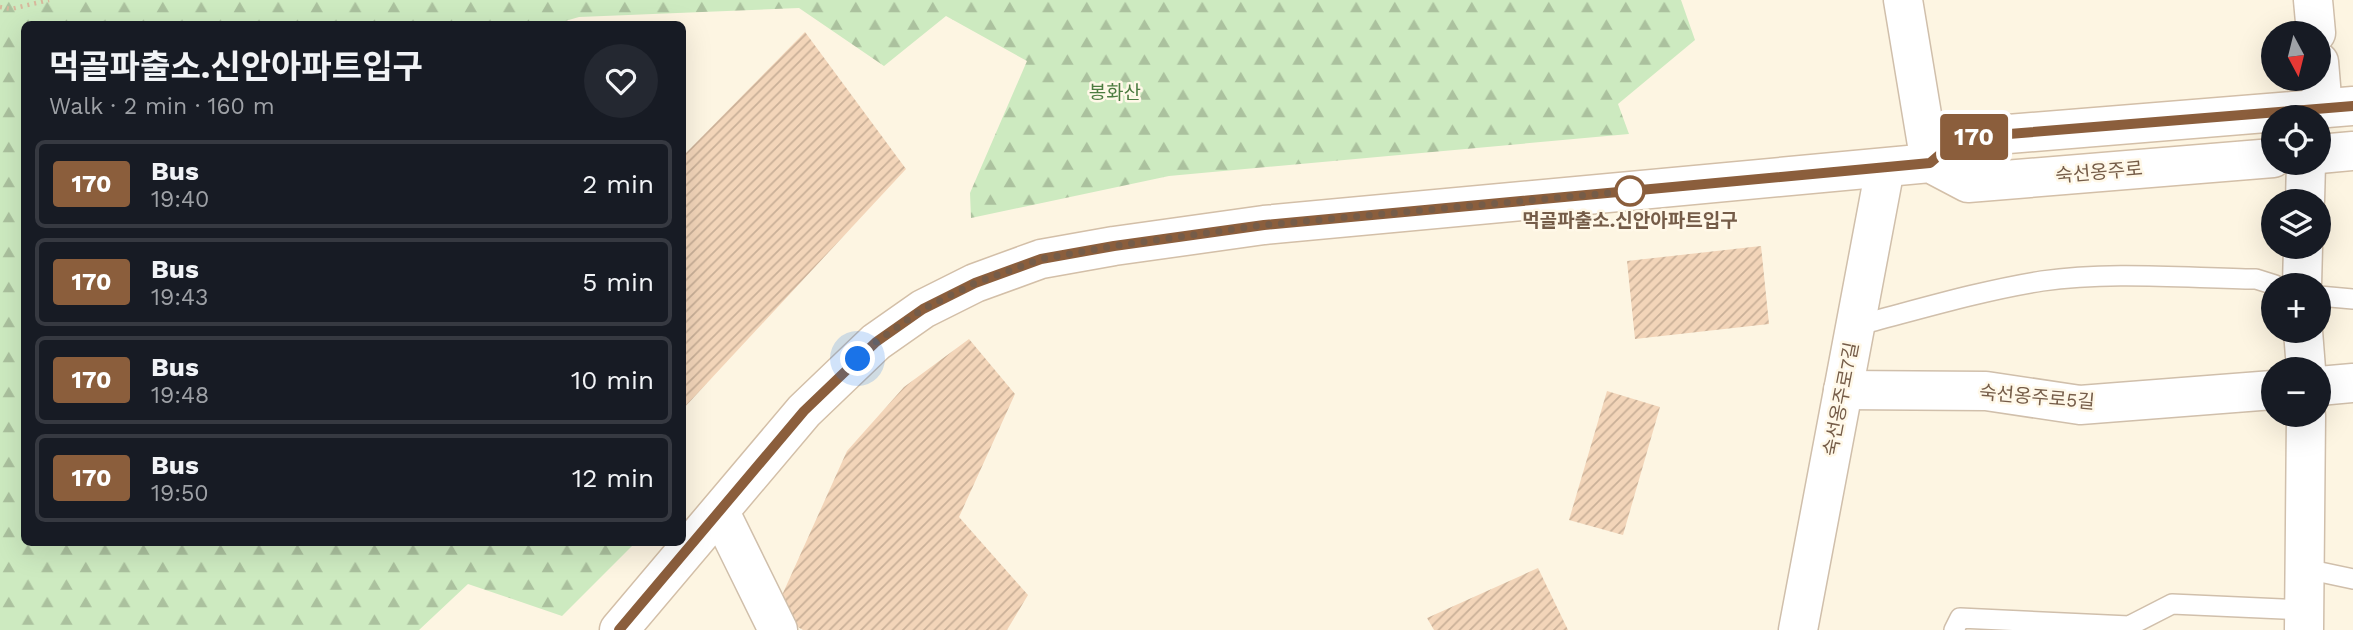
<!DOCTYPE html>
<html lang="en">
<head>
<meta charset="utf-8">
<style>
	body { margin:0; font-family:"Work Sans","Noto Sans KR",sans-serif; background:#242831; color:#f1f3f6; height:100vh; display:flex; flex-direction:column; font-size:26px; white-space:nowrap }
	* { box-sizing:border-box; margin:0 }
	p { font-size:23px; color:#9ea1a6 }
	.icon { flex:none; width:38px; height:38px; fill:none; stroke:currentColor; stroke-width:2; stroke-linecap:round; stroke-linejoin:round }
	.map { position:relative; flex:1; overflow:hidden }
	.side { position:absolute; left:21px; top:21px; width:665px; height:525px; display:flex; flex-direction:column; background:#171b24; border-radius:10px; box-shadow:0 7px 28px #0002 }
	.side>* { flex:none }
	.badge { padding:0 14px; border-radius:5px; font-size:24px; line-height:46px }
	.needle { width:46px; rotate:173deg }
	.tools { position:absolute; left:2261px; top:21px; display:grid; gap:14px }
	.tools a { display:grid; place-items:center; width:70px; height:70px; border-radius:50%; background:#171b24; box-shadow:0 7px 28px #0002; font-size:35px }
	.you { position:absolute; width:35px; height:35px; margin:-18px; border:5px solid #fff; border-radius:50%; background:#1a73e8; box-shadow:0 0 0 10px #1a73e833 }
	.map>.badge { position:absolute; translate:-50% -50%; box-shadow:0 0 0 4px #fff }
	.round { display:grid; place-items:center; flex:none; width:74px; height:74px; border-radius:37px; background:#242831 }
	.headline { display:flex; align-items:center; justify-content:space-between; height:119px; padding:0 28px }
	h1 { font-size:33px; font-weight:700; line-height:52px }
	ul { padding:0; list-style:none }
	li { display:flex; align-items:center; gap:21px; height:88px; margin:0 14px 10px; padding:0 14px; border:4px solid #363941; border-radius:10px }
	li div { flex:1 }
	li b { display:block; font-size:26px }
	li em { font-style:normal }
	li .badge { min-width:77px; font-weight:700; text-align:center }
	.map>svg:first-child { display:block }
	.forest { fill:url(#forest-firs) }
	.building { fill:url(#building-hatch) }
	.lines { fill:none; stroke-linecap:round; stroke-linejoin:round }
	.lane-casing { stroke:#d0bfab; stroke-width:22 }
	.street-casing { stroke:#d0bfab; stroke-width:41 }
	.secondary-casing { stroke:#d3bfa8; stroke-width:41 }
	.path { stroke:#d7b89c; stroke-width:4.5; stroke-dasharray:2 5; stroke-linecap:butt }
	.lane { stroke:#fff; stroke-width:19 }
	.street { stroke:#fff; stroke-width:38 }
	.secondary { stroke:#fff; stroke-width:38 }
	.line-casing { stroke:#fff; stroke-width:16 }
	.line { stroke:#8b5e3c; stroke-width:10 }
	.walk { stroke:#755c48; stroke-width:7; stroke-dasharray:0 12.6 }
	.stop-dot { fill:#fff; stroke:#8b5e3c; stroke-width:3.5 }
	.labels { text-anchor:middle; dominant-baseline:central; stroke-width:5; stroke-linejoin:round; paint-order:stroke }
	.park-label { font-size:19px; fill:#4c7b40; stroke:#fff8e8 }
	.street-label { font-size:19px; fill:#755c48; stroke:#fff8e8 }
	.stop-label { font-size:19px; font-weight:bold; fill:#755c48; stroke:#fff8e8 }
</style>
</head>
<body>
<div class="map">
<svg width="2353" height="630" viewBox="0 0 2353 630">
	<defs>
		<pattern id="forest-firs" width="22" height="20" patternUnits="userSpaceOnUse" patternTransform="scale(1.75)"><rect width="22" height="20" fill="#cdeac0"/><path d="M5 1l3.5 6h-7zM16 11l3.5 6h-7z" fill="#abc19e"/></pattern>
		<pattern id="building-hatch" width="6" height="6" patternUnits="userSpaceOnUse" patternTransform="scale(1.75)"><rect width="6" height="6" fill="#f3d5b9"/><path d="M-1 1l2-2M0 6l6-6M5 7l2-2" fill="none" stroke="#c9b098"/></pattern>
	</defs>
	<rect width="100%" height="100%" fill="#fdf5e2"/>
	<!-- forest -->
	<path class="forest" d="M0 0H1681L1695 40 1618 104 1629 134 1169 176 971 218 970 193 1027 61 946 16 884 66 799 8 579 17 555 24H24V542L635 543 562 616 468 584 419 630H0Z"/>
	<!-- building -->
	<g class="building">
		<path d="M805 32 906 169 682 410V157Z"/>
		<path d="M1761 246 1769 324 1635 339 1627 261Z"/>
		<path d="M969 339 1015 394 959 517 1028 595 1007 630H803L774 613 847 451 904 387Z"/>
		<path d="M1607 391 1660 407 1623 535 1569 520Z"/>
		<path d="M1538 568 1568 630H1434L1427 618Z"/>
	</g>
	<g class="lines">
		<!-- lane casing -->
		<g class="lane-casing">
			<g id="lane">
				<path d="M2319 296 2353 299"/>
				<path d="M1855 326C1917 310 1979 291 2042 281 2112 271 2185 278 2256 279L2275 285"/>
				<path d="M2306 569 2353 579"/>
				<path d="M1954 630 1960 618 2129 626 2172 604 2304 610"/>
			</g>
		</g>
		<!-- street casing -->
		<g class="street-casing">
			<g id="street">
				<path d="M1903 0 1930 163"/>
				<path d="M2313 0 2316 33"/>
				<path d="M2319 62 2323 109"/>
				<path d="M2305 201 2306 163"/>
				<path d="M2302 285 2303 247"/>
				<path d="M2303 331 2306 369"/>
				<path d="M2319 386 2353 383"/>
				<path d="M1843 390 1986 391 2080 405 2273 390"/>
				<path d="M720 512 778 630"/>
				<path d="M1798 630 1885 168"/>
				<path d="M2304 630 2306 415"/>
			</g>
		</g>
		<!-- secondary casing -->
		<g class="secondary-casing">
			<g id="secondary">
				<path d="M2319 154 2353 151"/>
				<path d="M1930 163 1959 138 2353 106"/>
				<path d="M619 630 804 411 876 342 923 309 975 283 1041 259 1114 246 1264 225 1930 163 1968 183 2273 158"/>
			</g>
		</g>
		<!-- path -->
		<path class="path" d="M0 7 11 9 49 0"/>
		<!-- lane -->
		<use href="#lane" class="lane"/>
		<!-- street -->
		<use href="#street" class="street"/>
		<!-- secondary -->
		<use href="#secondary" class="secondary"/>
	</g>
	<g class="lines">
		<!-- line casing -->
		<g class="line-casing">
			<path id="line" d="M619 630 804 411 876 342 923 309 975 283 1041 259 1114 246 1264 225 1930 163 1959 138 2353 106"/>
		</g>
		<!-- line -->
		<use href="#line" class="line"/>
		<!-- walk -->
		<path class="walk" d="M858 359 876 342 923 309 975 283 1041 259 1114 246 1264 225 1630 191"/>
	</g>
	<!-- markers -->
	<circle class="stop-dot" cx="1630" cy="191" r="14"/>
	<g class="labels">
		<!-- park labels -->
		<g class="park-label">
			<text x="1115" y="92">봉화산</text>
		</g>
		<!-- street labels -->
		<g class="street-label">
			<text transform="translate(2099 172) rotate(-5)">숙선옹주로</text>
			<text transform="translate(2037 397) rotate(5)">숙선옹주로5길</text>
			<text transform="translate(1841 399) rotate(-79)">숙선옹주로7길</text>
		</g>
		<!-- stop labels -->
		<g class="stop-label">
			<text x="1630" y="220">먹골파출소.신안아파트입구</text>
		</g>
	</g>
</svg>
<div class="tools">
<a><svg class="needle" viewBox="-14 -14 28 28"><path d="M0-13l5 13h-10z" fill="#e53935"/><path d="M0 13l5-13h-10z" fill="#9ea1a6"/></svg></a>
<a><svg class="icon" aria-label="locate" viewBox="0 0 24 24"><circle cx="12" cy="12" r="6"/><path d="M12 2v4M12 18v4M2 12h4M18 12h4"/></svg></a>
<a><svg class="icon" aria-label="layers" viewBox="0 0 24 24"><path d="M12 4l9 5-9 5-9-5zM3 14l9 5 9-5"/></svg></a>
<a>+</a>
<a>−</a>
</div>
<div class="you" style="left:858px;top:359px"></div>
<b class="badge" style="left:1974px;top:137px;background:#8b5e3c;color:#fff">170</b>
<section class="side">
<div class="headline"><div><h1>먹골파출소.신안아파트입구</h1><p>Walk · 2 min · 160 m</p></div><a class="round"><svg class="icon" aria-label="heart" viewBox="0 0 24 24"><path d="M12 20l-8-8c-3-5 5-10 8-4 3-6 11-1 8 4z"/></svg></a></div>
<ul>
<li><span class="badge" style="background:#8b5e3c;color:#fff">170</span><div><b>Bus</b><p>19:40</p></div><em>2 min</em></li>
<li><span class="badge" style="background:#8b5e3c;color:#fff">170</span><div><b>Bus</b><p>19:43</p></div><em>5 min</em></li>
<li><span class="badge" style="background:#8b5e3c;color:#fff">170</span><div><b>Bus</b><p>19:48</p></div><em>10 min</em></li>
<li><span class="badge" style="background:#8b5e3c;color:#fff">170</span><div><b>Bus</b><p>19:50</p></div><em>12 min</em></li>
</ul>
</section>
</div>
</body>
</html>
